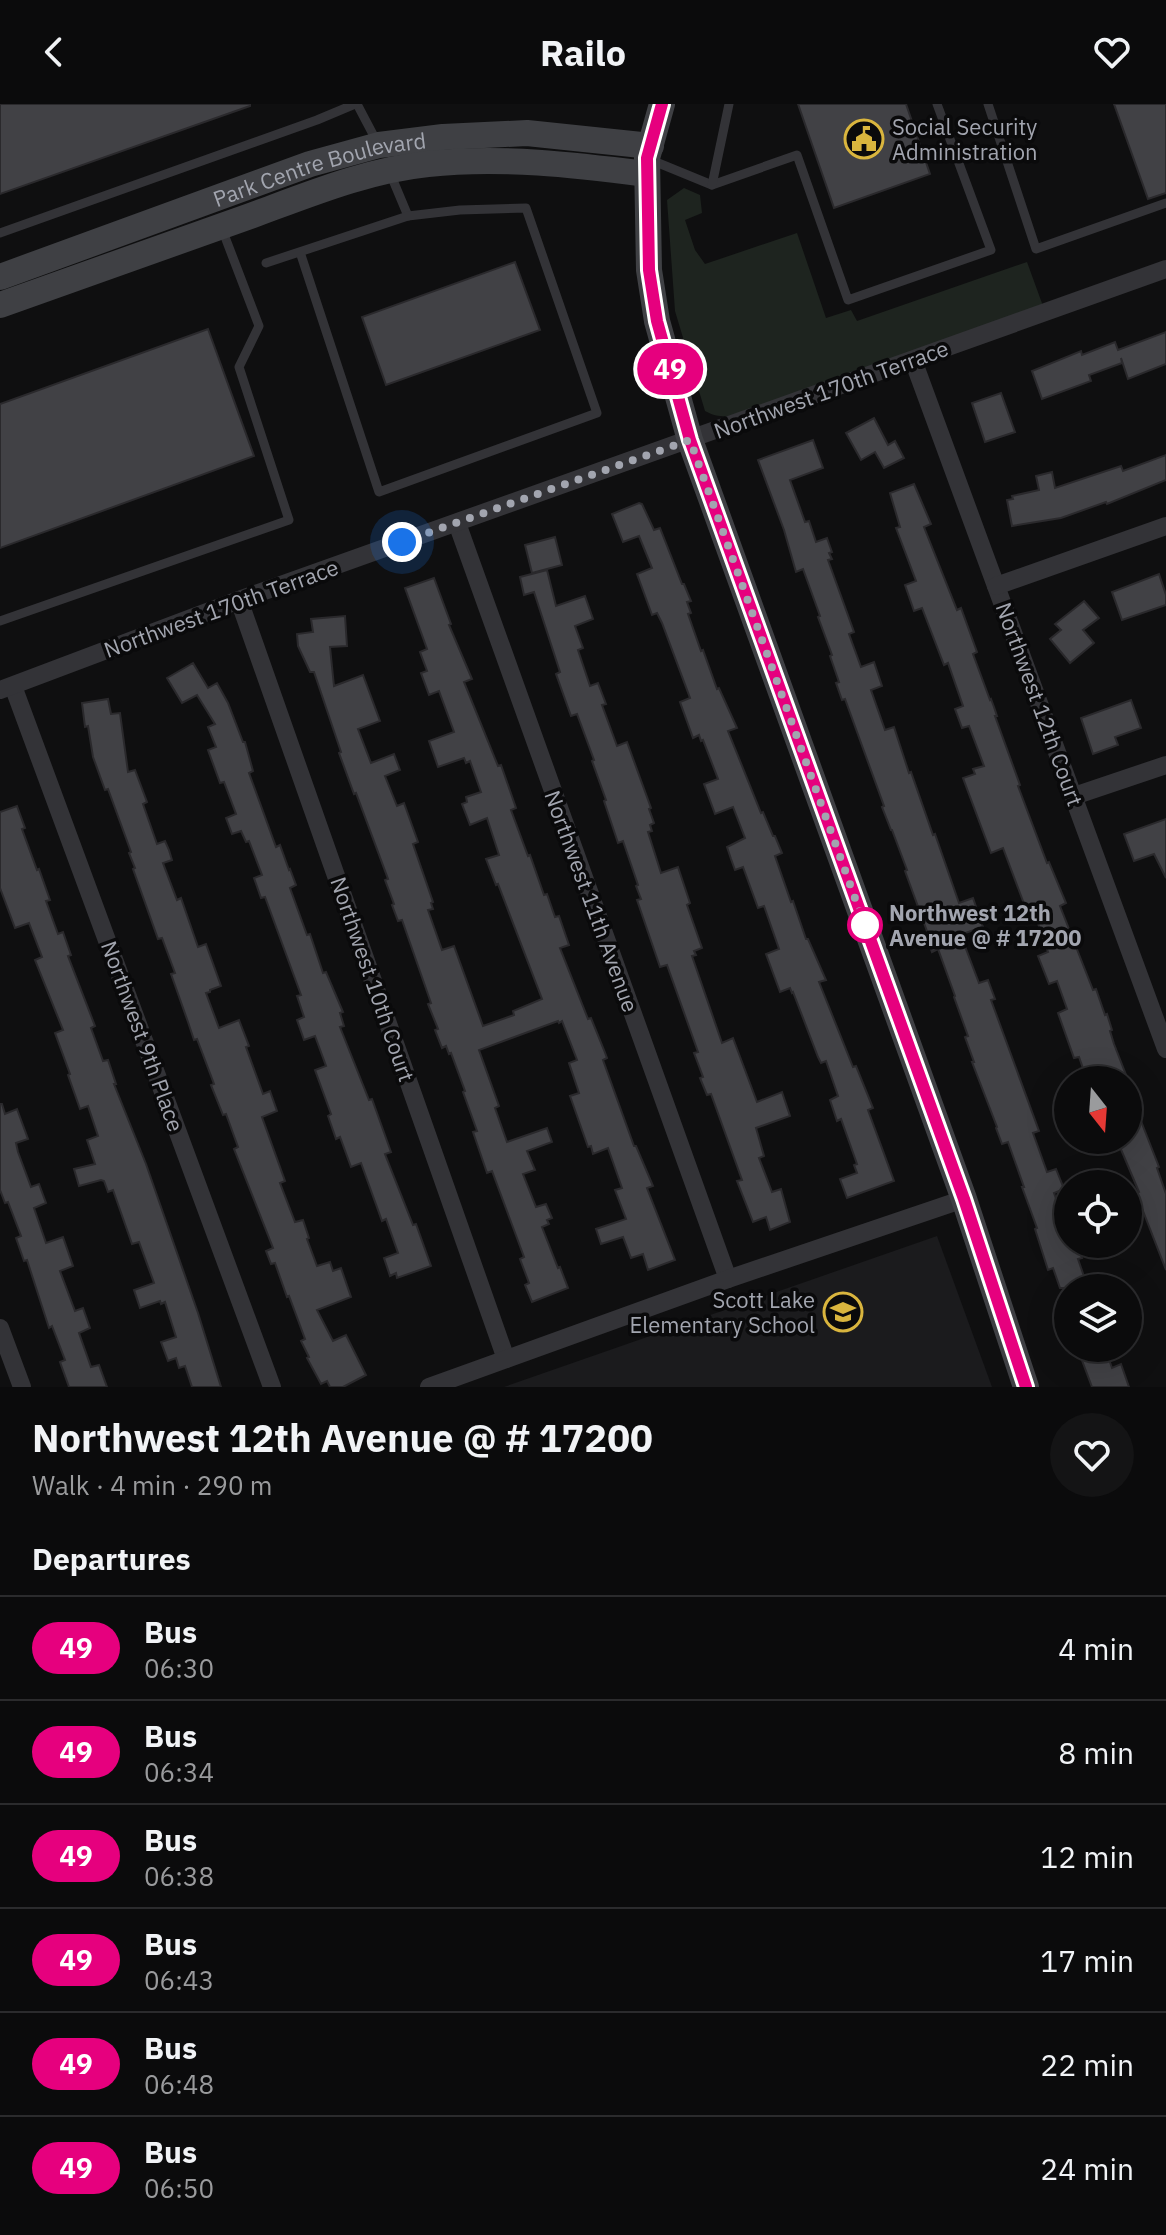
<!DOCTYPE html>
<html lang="en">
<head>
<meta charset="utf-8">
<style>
	body { margin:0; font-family:"IBM Plex Sans",sans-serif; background:#141415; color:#f1f3f6; height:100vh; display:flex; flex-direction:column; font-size:30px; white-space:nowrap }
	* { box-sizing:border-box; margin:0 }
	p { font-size:26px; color:#9a9b9d }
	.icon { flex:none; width:44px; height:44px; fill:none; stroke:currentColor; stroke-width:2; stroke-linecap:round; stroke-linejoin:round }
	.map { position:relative; height:1283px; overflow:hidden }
	.sheet { display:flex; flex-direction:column; background:#0b0b0c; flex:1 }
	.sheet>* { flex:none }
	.badge { padding:0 16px; border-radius:26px; font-size:28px; line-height:52px }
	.needle { width:52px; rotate:163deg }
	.tools { position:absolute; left:1054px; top:962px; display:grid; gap:16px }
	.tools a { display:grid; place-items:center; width:88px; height:88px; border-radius:50%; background:#0b0b0c; box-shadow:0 8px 32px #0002,0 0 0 2px #2b2b2d; font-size:40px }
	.you { position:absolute; width:40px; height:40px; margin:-20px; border:6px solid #fff; border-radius:50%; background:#1a73e8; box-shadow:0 0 0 12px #1a73e833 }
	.map>.badge { position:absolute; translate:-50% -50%; box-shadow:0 0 0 4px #fff }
	h2 { padding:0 32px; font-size:30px; line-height:72px }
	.round { display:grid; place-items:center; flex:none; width:84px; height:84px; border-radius:42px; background:#141415 }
	.head { display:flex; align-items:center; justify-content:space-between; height:136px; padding:0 32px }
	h1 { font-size:38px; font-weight:700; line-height:60px }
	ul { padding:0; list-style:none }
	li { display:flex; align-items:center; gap:24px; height:104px; padding:0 32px; border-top:2px solid #2b2b2d }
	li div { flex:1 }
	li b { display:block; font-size:30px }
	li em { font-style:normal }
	li .badge { min-width:88px; font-weight:700; text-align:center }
	header { display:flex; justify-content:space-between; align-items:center; height:104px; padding:0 32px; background:#0b0b0c; font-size:36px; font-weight:700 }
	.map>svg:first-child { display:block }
	.built { fill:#1b1b1d }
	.green { fill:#1e241f }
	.building { fill:#414145; stroke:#2a292c; stroke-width:2 }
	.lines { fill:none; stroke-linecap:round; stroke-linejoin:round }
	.lane { stroke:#333337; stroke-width:9 }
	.street { stroke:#333337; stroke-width:18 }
	.secondary { stroke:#3f4044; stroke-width:26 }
	.line-casing { stroke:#fff; stroke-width:18 }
	.line { stroke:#e6007e; stroke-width:12 }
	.walk { stroke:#a2a5af; stroke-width:8; stroke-dasharray:0 14.4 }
	.stop-dot { fill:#fff; stroke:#e6007e; stroke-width:4 }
	.labels { text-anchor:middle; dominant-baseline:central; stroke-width:7; stroke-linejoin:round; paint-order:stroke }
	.poi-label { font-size:22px; fill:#a2a5af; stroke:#0a0a0b; text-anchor:start }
	.street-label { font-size:22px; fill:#a2a5af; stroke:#0a0a0b }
	.stop-label { font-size:22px; font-weight:bold; fill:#a2a5af; stroke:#0a0a0b; text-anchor:start }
</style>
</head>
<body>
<header><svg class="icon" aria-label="back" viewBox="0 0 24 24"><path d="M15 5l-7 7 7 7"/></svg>Railo<svg class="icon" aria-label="heart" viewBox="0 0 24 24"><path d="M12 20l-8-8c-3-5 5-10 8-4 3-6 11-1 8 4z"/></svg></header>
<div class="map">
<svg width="1166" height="1283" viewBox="0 0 1166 1283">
	<rect width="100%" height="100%" fill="#0f0f10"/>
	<!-- built -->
	<path class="built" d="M937 1132 992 1283H504Z"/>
	<!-- green -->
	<path class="green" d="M684 84 700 91 702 109 685 116 695 146 705 160 797 129 826 214 851 206 857 217 1027 158 1043 202 733 312C722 313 714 312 705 307L675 207 667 96Z"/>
	<!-- building -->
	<g class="building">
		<path d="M0 0H250V2L0 90Z"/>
		<path d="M798 0H906L930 70 834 104Z"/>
		<path d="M1114 0H1166V89L1148 95Z"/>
		<path d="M515 158 540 226 386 281 362 213Z"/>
		<path d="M208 225 254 352 0 444V300Z"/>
		<path d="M1166 228V260L1128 275 1121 254 1122 259 1089 271 1091 277 1042 295 1032 267 1081 247 1082 251 1115 238 1118 246Z"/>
		<path d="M1001 289 1015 328 985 338 972 299Z"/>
		<path d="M874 314 888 341 895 337 904 354 884 364 875 348 861 356 846 329Z"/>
		<path d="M813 336 823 364 790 376 805 418 809 417 816 438 827 434 832 448 829 449 832 455 828 456 854 528 849 530 861 563 874 558 882 582 871 586 885 626 894 623 909 669 911 668 933 731 935 730 959 799 973 794 983 823 965 829 968 835 963 837 979 879 988 876 995 895 991 896 1039 1027 1033 1029 1047 1068 1056 1065 1064 1085 1054 1089 1058 1100 1054 1102 1067 1140H1077L1082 1154 1078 1155 1088 1184H1060L1053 1164 1048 1166 1035 1125 1037 1124 1022 1083H1024L1008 1038 1002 1040 996 1024 997 1023 972 958H974L965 933 968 932 954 893 955 892 938 845 932 848 926 831 928 830 905 767 907 766 892 726H891L882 703 884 702 845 595 842 596 836 579 839 578 830 552 832 551 818 513 820 512 803 465 796 468 784 426 758 356Z"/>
		<path d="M1166 351V376L1107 400 1106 398 1061 414 1012 422 1007 396 1013 395 1012 392 1039 386 1036 372 1052 368 1055 384 1121 362 1123 367Z"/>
		<path d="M914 380 931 420 924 423 957 506 961 504 977 548 973 550 990 596 991 595 994 603 997 612H995L1020 681 1018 682 1047 759 1049 758 1066 799 1060 802 1093 886 1096 885 1105 911 1107 910 1112 926 1110 927 1114 940 1128 976H1087L1079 953 1074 954 1058 909 1067 905 1057 877 1049 880 1038 852 1048 848 1035 811 1029 813 1003 744 991 749 963 674 975 670 973 665 984 662 969 622 962 624 955 605 963 602 948 559 944 561 922 504 914 507 905 481 916 477 896 424 900 423 890 389Z"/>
		<path d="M639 399 642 400 654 426 660 424 682 480H684L691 497 687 498 691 509 688 510 701 547 703 546 717 585 719 584 737 624 728 627 761 709 763 708 773 732H775L782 749 775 752 791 798 793 797 806 835H808L826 876 819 878 853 963 856 962 873 1004 868 1006 894 1077 847 1094 840 1075 857 1069 854 1061 857 1060 841 1015 837 1017 830 996 838 992 826 957 821 959 818 953 793 888 792 889 790 884 780 888 766 850 779 845 764 802 758 804 743 763 735 766 731 755 727 743 745 734 733 703 715 710 704 680 718 675 703 636 701 637 699 631 693 634 680 598 690 594 662 519 657 509 652 511 637 470 652 464 639 432 623 438 612 410Z"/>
		<path d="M555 433 562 461 532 469 525 441Z"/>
		<path d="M547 466 556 502 585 492 593 515 575 522 583 544 578 546 590 582 598 579 606 600 602 601 617 642 627 638 651 704 649 705 654 719 650 721 652 727 648 728 661 769 678 763 690 799 687 801 702 844 694 847 696 851 692 852 722 939 733 934 757 998 782 988 790 1012 756 1024 764 1052 759 1054 772 1088 781 1085 790 1118 770 1126 766 1113 753 1118 737 1077 742 1076 711 990 707 991 700 974 703 973 694 949 698 948 667 861 660 863 637 796 641 795 636 782 638 781 623 737 618 739 604 697 606 696 592 657 594 656 577 610 571 612 556 570 560 568 534 488 524 491 520 473Z"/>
		<path d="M1159 470 1166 491V501L1122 516 1112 488Z"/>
		<path d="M434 474 451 520 449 521 472 575 464 578 498 662 501 661 516 704 511 706 528 752 530 751 544 791 547 790 555 813 559 812 569 841 560 844 588 915 591 914 604 946 607 954 603 956 634 1042H636L653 1082 647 1084 675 1156 648 1166 643 1150 631 1154 623 1133 601 1140 596 1125 626 1115 615 1086 622 1084 608 1044 593 1050 591 1042 588 1043 570 992 579 989 569 959 577 956 562 917 559 919 558 917 479 946 499 1002 495 1004 507 1038 547 1024 552 1038 527 1047 535 1066 523 1070 536 1103 546 1100 552 1114 547 1116 549 1120 542 1123 558 1164 560 1163 568 1184 532 1198 525 1181 529 1179 520 1155 524 1153 492 1067 487 1069 473 1028 477 1027 463 988 465 987 451 949 449 950 446 942 442 944 435 926 438 925 428 900 431 899 402 816 398 817 392 801 394 800 385 776 388 775 356 689 354 690 339 649 341 648 314 568H310L298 542 297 530 313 528 311 515 345 512 347 542 330 543 334 582 363 571 380 617 358 625 371 659 394 650 400 666 385 672 397 702 404 699 418 738 413 740 433 798 431 799 433 805 428 806 442 846 454 842 483 922 514 911 513 907 542 895 498 780 496 781 486 755 499 751 487 714 470 721 462 700 467 698 466 693 481 688 470 657 466 659 464 654 438 663 429 637 454 628 439 587 429 591 421 569 427 567 420 548 427 545 405 484Z"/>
		<path d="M1084 497 1099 514 1083 526 1094 539 1070 559 1050 535 1061 526 1055 520Z"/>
		<path d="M193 559 208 584 217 579 228 599 243 638H245L253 667 249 669 276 743 280 741 289 766 290 765 296 781 290 784 307 831 310 830 323 869 326 868 343 908 340 909 344 922 340 923 369 996 372 995 391 1048 385 1050 413 1121 416 1120 431 1162 397 1174 396 1169 390 1172 384 1154 398 1149 386 1115 382 1117 361 1059 351 1063 340 1033 336 1035 328 1012 331 1010 315 966 326 962 315 932 304 936 297 916 304 913 297 892 301 891 265 793 261 794 254 774 262 771 249 737 246 738 241 727 232 730 226 714 236 710 224 678 220 679 208 646 216 643 208 623 215 620 197 591 182 599 167 574Z"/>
		<path d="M108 595 111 610 120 609 128 668 135 666 147 698 143 700 157 740 165 737 169 746 172 756 163 759 177 796 181 794 198 843 206 840 221 882 210 886V888L206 889 219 924 239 916 249 942 246 943 263 990 270 987 277 1007 262 1013 285 1077 280 1079 295 1118 303 1116 309 1134 307 1135 317 1162 330 1158 333 1167 341 1164 351 1193 317 1206 333 1237 346 1231 366 1271 343 1283H330L327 1277 321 1280 307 1254 309 1253 301 1237 305 1235 289 1192 287 1193 275 1159 271 1160 266 1147 273 1144 234 1045 238 1043 226 1010 223 1011 211 981 214 980 197 935 194 936 188 918 171 870 175 869 162 834 158 835 133 765 135 764 129 749 131 748 108 685 105 686 93 653 88 622 85 623 82 599Z"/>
		<path d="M1131 596 1141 624 1115 633 1118 641 1093 650 1081 614Z"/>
		<path d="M17 702 25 724 22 725 37 766 39 765 50 796 46 797 58 830 63 828 71 851 68 852 95 922 91 924 103 957 108 956 116 980H114L146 1060 198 1209 221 1283H192L185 1262 179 1264 176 1254 168 1257 161 1238 176 1233 165 1198 161 1200 160 1197 140 1204 134 1186 154 1179 139 1138 132 1140 113 1086 108 1088 104 1077 101 1076 79 1082 74 1065 95 1060 87 1036 98 1032 88 1002 80 1005 68 971 70 970 55 929 63 926 35 856 42 853 29 819 15 824 0 784V708Z"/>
		<path d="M1166 715V774L1154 750 1134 757 1124 730Z"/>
		<path d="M1130 989 1159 1063 1157 1064 1166 1090V1166L1136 1089 1139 1088 1117 1036H1128Z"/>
		<path d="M0 1000H2L5 1010 17 1005 28 1035 16 1039 18 1048 31 1083 39 1080 46 1099 34 1104 46 1139 63 1133 73 1162 60 1167 75 1207 83 1204 90 1224 79 1229 91 1263 99 1261 107 1283H69L60 1258 65 1256 52 1222 49 1224 27 1156 24 1157 16 1134 21 1132 8 1098 5 1099 0 1086Z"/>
		<path d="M1100 1244H1105L1112 1264 1121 1260 1129 1283H1092L1080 1251Z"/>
	</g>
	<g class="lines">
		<!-- lane -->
		<g class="lane">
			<path d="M357 0 377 38"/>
			<path d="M988 0 1036 145 1166 99"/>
			<path d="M651 56 712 81 797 51 848 196 991 146 937 0"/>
			<path d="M390 69 408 112"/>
			<path d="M712 81 729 0"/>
			<path d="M0 129 317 16 355 0"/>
			<path d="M266 159 408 112 460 106 526 104 597 309 379 388 300 148"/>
			<path d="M0 517 289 416 239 263 259 222 222 125"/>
		</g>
		<!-- street -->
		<g class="street">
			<path d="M913 256 1166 945"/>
			<path d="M457 419 728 1175"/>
			<path d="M996 482 1166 422"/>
			<path d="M239 496 506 1255"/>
			<path d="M13 582 272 1283"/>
			<path d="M0 586 239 496 1166 165"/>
			<path d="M1074 692 1166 661"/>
			<path d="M0 1224 22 1283"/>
			<path d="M429 1283 728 1175 964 1095"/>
		</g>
		<!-- secondary -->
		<g class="secondary">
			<path d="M662 0 647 54 649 166 657 217 690 336 964 1095 1026 1283"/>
			<path id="s1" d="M0 173 310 60 379 41 443 33 527 29 651 42"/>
			<path d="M0 201C84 171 169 141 253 111 310 90 368 66 428 60 501 52 575 61 647 70"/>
		</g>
	</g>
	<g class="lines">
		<!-- line casing -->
		<g class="line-casing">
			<path id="line" d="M662 0 647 54 649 166 657 217 690 336 964 1095 1026 1283"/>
		</g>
		<!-- line -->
		<use href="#line" class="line"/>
		<!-- walk -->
		<path class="walk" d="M402 438 690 336 869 833 865 821"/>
	</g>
	<!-- icons -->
	<defs>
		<g id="civic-ring" transform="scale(2)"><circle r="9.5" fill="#0a0a0b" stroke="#d9b53e" stroke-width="1.5"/><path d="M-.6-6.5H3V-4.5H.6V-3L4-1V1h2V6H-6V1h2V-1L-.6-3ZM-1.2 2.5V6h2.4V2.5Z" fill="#d9b53e"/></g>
		<g id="school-ring" transform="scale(2)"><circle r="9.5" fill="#0a0a0b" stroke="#d9b53e" stroke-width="1.5"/><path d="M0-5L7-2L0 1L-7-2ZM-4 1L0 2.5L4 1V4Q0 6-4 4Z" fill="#d9b53e"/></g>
	</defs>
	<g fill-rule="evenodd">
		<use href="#civic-ring" x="864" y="35"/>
		<use href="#school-ring" x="843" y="1208"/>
	</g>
	<!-- markers -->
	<circle class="stop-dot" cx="865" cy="821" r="16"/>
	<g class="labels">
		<!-- poi labels -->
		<g class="poi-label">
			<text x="892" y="22">Social Security<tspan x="892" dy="25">Administration</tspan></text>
			<text x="815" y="1195" text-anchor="end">Scott Lake<tspan x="815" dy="25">Elementary School</tspan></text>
		</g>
		<!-- street labels -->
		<g class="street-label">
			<text stroke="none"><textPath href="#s1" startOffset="338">Park Centre Boulevard</textPath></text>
			<text transform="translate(831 285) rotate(-20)">Northwest 170th Terrace</text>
			<text transform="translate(221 504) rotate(-20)">Northwest 170th Terrace</text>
			<text transform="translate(1040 600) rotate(70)">Northwest 12th Court</text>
			<text transform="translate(592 797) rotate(70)">Northwest 11th Avenue</text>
			<text transform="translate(373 875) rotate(71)">Northwest 10th Court</text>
			<text transform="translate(143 932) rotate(70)">Northwest 9th Place</text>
		</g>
		<!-- stop labels -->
		<g class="stop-label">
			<text x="889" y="808">Northwest 12th<tspan x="889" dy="25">Avenue @ # 17200</tspan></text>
		</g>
	</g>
</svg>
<div class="tools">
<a><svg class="needle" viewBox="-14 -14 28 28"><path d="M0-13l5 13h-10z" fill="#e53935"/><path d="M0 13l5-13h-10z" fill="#9a9b9d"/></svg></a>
<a><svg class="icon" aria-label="locate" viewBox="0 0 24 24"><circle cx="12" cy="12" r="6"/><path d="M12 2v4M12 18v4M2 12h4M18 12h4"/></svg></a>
<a><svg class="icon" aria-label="layers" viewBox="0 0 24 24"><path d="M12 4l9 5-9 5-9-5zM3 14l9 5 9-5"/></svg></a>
</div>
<div class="you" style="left:402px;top:438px"></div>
<b class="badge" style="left:670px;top:265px;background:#e6007e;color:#fff">49</b>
</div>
<section class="sheet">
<div class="head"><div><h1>Northwest 12th Avenue @ # 17200</h1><p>Walk · 4 min · 290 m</p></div><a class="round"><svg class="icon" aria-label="heart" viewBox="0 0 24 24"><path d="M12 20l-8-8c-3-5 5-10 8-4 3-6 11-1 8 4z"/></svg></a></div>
<h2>Departures</h2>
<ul>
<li><span class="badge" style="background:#e6007e;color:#fff">49</span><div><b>Bus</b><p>06:30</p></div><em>4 min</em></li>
<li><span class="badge" style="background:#e6007e;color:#fff">49</span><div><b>Bus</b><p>06:34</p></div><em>8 min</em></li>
<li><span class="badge" style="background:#e6007e;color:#fff">49</span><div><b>Bus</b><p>06:38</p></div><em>12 min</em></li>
<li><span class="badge" style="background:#e6007e;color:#fff">49</span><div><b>Bus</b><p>06:43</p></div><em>17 min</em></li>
<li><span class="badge" style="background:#e6007e;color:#fff">49</span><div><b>Bus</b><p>06:48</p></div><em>22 min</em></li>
<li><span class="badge" style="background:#e6007e;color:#fff">49</span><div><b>Bus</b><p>06:50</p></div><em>24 min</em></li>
</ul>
</section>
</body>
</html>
